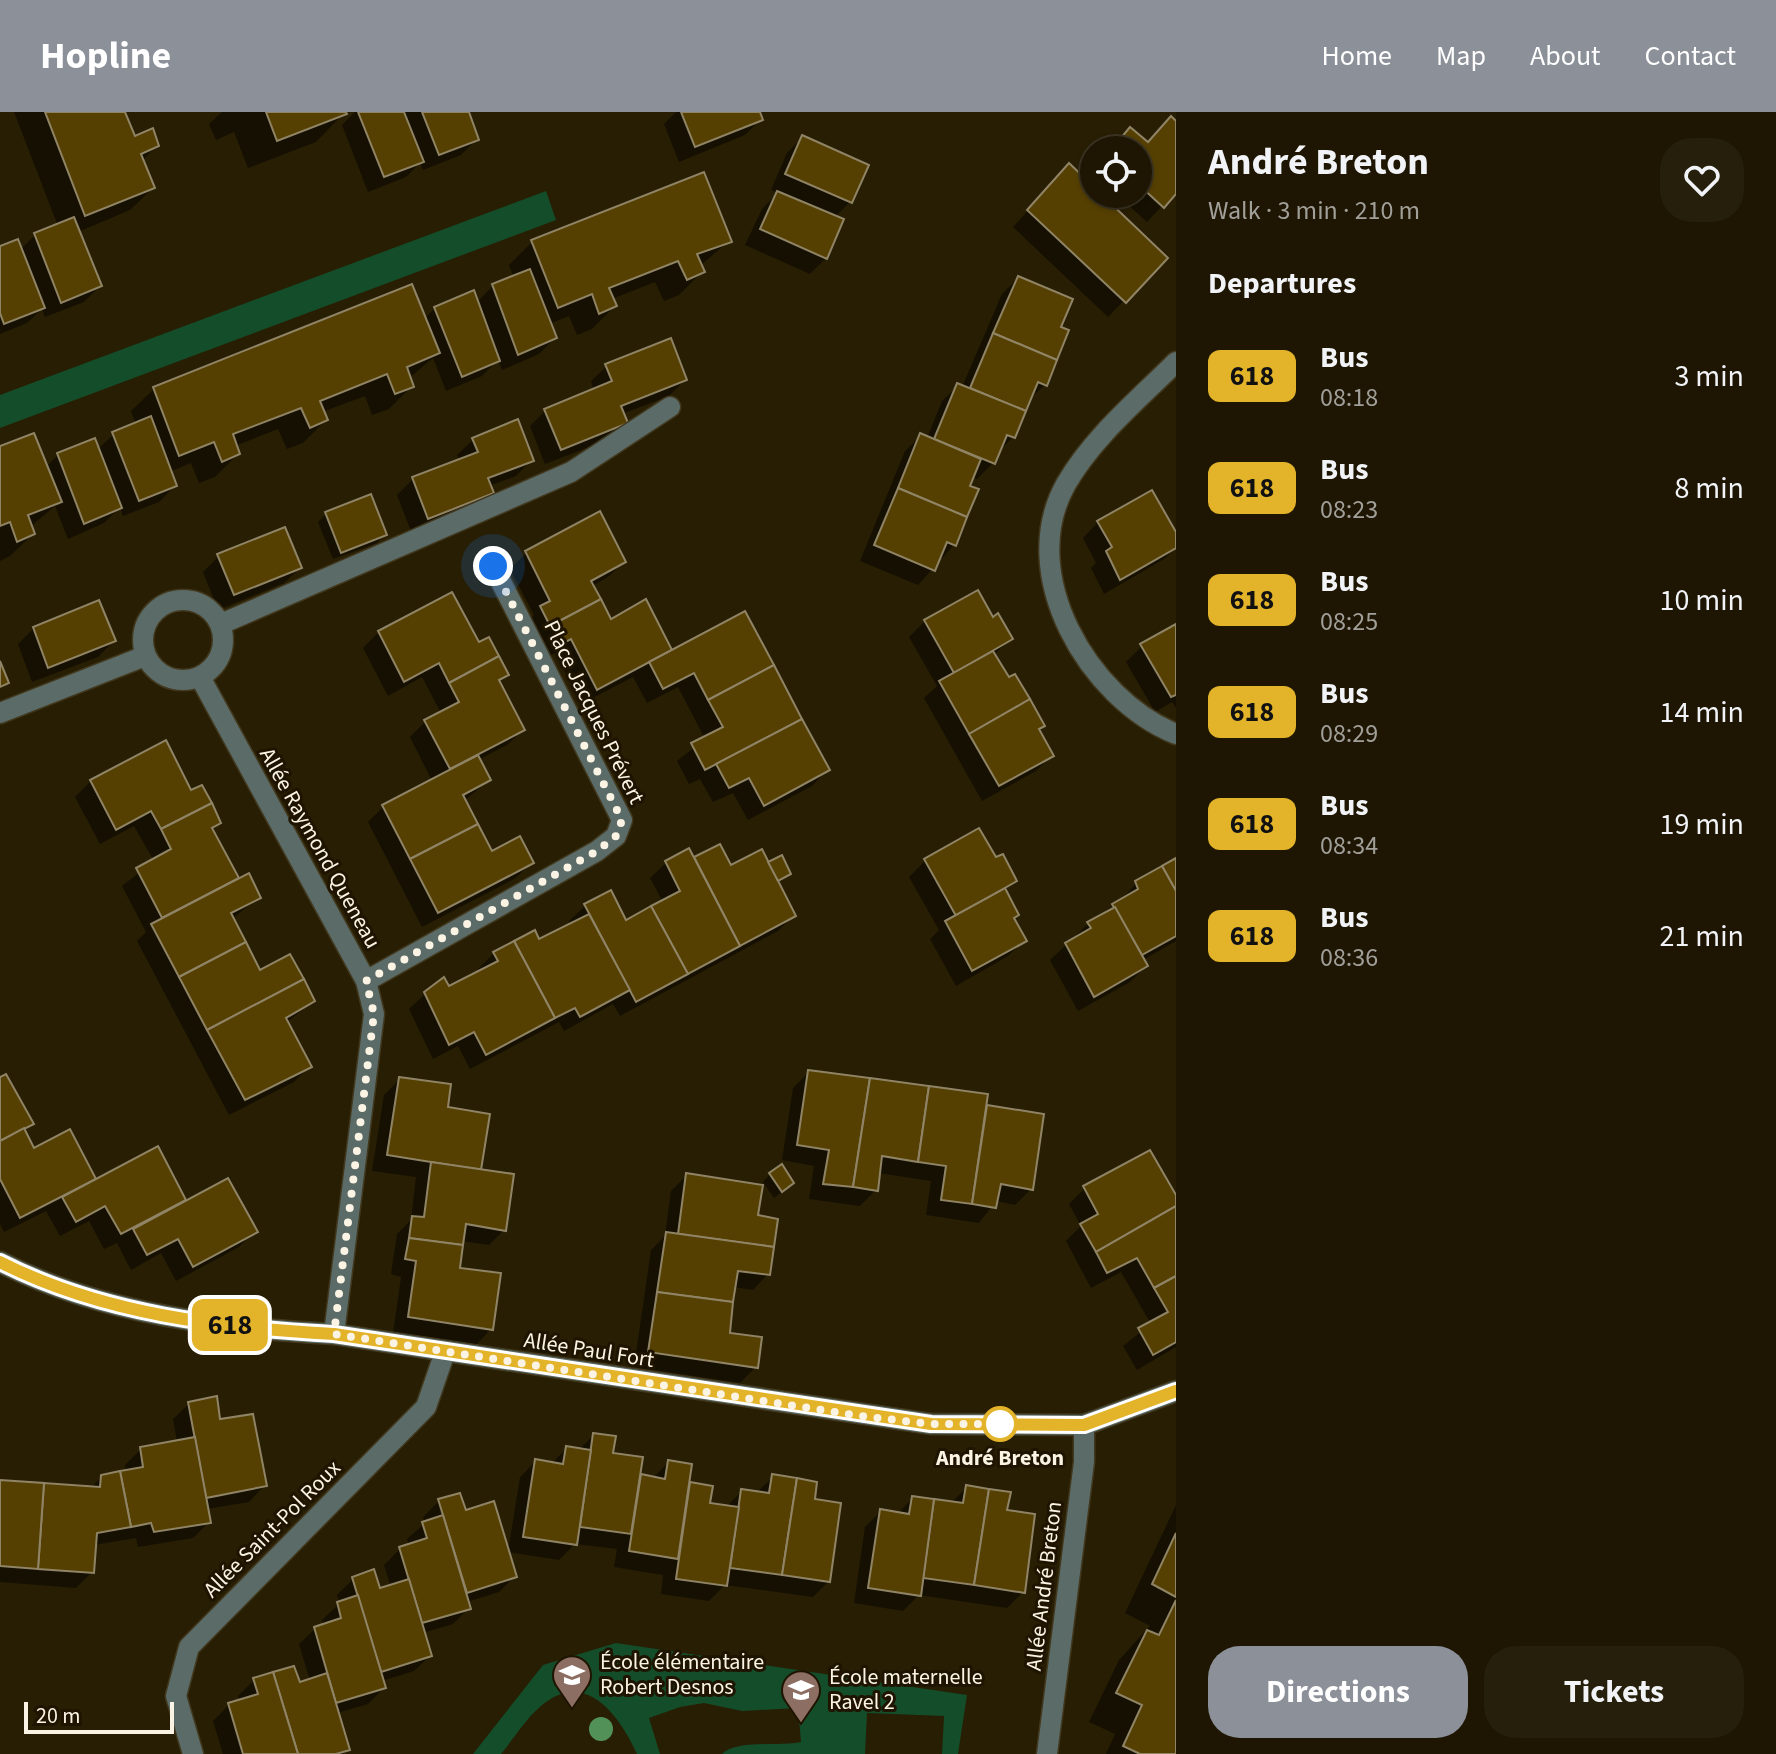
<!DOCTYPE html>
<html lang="en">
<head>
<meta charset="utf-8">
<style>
	body { margin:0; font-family:"Source Sans 3",sans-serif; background:#261f0c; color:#f1f3f6; height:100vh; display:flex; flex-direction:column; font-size:30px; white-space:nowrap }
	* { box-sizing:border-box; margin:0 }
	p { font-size:26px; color:#a19f99 }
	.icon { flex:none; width:44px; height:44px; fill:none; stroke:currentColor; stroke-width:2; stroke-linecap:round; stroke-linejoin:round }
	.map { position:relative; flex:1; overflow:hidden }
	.panel { display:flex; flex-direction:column; background:#1e1602; width:600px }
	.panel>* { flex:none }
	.badge { padding:0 16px; border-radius:12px; font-size:28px; line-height:52px }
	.controls { position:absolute; left:1080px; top:24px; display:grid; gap:16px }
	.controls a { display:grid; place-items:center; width:72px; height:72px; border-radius:50%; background:#1e1602; box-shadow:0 2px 6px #0004,0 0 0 2px #3c3524; font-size:40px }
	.scale { position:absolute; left:24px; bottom:20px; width:150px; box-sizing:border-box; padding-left:8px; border:4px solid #fbf4e4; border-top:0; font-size:22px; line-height:28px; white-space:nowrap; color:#fbf4e4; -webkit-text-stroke:6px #1f1400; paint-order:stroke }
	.you { position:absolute; width:40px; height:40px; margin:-20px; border:6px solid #fff; border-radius:50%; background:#1a73e8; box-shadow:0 0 0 12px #1a73e833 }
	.map>.badge { position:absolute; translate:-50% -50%; box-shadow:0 0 0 4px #fff }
	h2 { padding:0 32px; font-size:30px; line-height:72px }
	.round { display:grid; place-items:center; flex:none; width:84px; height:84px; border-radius:32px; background:#261f0c }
	.headline { display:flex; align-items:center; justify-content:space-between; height:136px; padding:0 32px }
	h1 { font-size:38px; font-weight:700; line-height:60px }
	.primary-button { display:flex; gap:16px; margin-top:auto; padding:16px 32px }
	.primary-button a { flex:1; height:92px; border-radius:32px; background:#8c9099; color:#fff; font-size:32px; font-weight:700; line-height:92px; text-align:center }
	.primary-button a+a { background:#261f0c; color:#f1f3f6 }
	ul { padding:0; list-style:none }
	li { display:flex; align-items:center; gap:24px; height:112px; padding:0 32px }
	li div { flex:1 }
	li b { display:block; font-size:30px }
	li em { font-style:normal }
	li .badge { min-width:88px; font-weight:700; text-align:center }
	header { display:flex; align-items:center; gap:48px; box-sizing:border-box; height:112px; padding:0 40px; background:#8c9099; color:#fff }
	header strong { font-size:38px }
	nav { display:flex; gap:44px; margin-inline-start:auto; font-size:28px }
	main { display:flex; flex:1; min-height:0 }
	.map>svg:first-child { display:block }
	.green { fill:#144d2a }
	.shadow { fill:#0007 }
	.building { fill:#554002; stroke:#908466; stroke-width:2 }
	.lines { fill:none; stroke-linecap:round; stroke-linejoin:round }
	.minor-casing { stroke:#41381e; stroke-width:23 }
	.minor { stroke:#5b6b68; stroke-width:20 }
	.tree { fill:#529259 }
	.line-casing { stroke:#fff; stroke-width:18 }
	.line { stroke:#e3b32a; stroke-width:12 }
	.walk { stroke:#fbf4e4; stroke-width:8; stroke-dasharray:0 14.4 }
	.stop-dot { fill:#fff; stroke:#e3b32a; stroke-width:4 }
	.labels { text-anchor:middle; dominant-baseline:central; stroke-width:6; stroke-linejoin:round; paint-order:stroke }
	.street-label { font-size:22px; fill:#fbf4e4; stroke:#1f1400 }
	.stop-label { font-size:22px; font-weight:bold; fill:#fbf4e4; stroke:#1f1400 }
	.poi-label { font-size:22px; fill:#fbf4e4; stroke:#1f1400; text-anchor:start }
</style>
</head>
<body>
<header>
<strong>Hopline</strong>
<nav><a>Home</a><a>Map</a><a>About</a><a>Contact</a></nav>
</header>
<main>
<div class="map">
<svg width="1176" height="1642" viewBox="0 0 1176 1642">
	<rect width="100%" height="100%" fill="#281e03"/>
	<!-- green -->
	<g class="green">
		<path d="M546 79 556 108 0 316V283Z"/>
		<path d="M616 1531 967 1583 958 1642H942L944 1604 867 1601 865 1642H722C738 1627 778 1635 801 1630L798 1596 742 1599 704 1591 680 1595 649 1606 660 1642H637C621 1606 588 1559 546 1590 528 1603 515 1625 501 1642H473L543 1553Z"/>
	</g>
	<!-- shadow -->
	<g class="shadow">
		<path d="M14 0H123L134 27 157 33 142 49 153 76 130 98 78 120 100 174 84 190 45 205 42 197 27 211 0 222V136L20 138 35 123 58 114Z"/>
		<path d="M222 0H344V1L316 30 248 56 234 20 216 28 209 12Z"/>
		<path d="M355 0H467L477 27 461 43 423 58 420 51 406 65 368 80 342 13Z"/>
		<path d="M676 0H758L761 7 745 23 679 50 664 12Z"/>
		<path d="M1176 11V79L1147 110 1116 82H1138V38H1111L1130 18 1147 32Z"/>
		<path d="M803 25 850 90 835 105 826 146 810 162 745 133 762 97 778 81 771 78 787 41Z"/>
		<path d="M1054 69 1094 78V82H1098L1165 146 1108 205 1013 115Z"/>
		<path d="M729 129 700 154 702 160 679 183 664 189 655 170 612 187 615 194 592 217 577 223 569 204 549 212 555 226 539 242 502 258 498 248 482 264 446 279 433 246 409 266 412 274 389 297 372 303 365 284 322 300 326 308 303 331 287 337 278 317 235 334 238 342 215 365 199 371 191 351 169 360 175 374 159 390 123 404 120 395 104 411 68 427 55 394 30 415 33 422 10 444 0 449V336L46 355 58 343 97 338 114 322 136 313 131 299 154 277 424 207 435 196 476 191 493 174 514 166 509 153 532 130Z"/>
		<path d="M1018 166 1058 216 1045 273 1028 288 1013 325 997 341 993 351 977 367 972 365 954 433 918 473 860 449 905 339 921 324 927 326 942 289 958 274 962 275 1002 182Z"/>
		<path d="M607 254 685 268 669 284 622 302 625 311 610 327 545 352 530 314 545 299 594 279 591 269Z"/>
		<path d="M473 328 532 348 516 364 489 374 492 380 476 396 412 422 397 383 413 367 460 349 457 343Z"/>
		<path d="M326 402 384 423 377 431 333 447 318 410Z"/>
		<path d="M600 402 624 450 608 465 592 474 610 510 671 540 827 658 812 674 748 708 733 681 713 690 700 667 689 672 677 649 705 627 678 575 647 591 633 565 581 592 555 541 543 547 525 512 534 503 510 457 526 441Z"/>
		<path d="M1098 410 1176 424V436L1164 447 1104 482 1091 456 1096 451 1083 426Z"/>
		<path d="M219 444 300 456 284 471 218 498 203 460Z"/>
		<path d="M992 508 1010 527 993 544 1052 643 1036 659 982 689 924 586 937 574 909 525 925 509Z"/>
		<path d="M1176 514V596L1172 590 1155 600 1126 550 1142 534Z"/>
		<path d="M34 516 114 529 98 545 32 570 18 532Z"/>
		<path d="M379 520 478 533 506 562 498 571 523 618 507 633 478 648 489 668 464 689 491 742 532 750 516 766 422 815 368 710 383 695 432 669 410 625 426 609 441 601 422 565 388 584 363 536Z"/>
		<path d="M91 669 190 680 219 711 211 718 238 769 259 785 232 807 260 860 313 889 286 911 310 954 294 970 229 1003 137 829 146 820 122 774 154 749 134 714 100 732 75 685Z"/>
		<path d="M719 735 731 755 767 752 789 761 777 771 794 803 778 819 620 904 613 892 564 919 559 910 470 957 458 934 433 947 409 897 425 882 448 877 480 861 478 857 494 841 538 830 571 813 569 809 585 794 625 810 663 790 650 766 666 751 693 748Z"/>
		<path d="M995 748 1014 769 1004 779 1012 807 1024 828 1008 844 956 874 930 827 939 818 909 765 925 749Z"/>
		<path d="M1176 748V829L1143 848 1146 854 1130 870 1078 899 1050 848 1089 811 1121 789 1136 771Z"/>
		<path d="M809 960 1042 1004 1031 1077 1015 1093 996 1089 979 1111 926 1103 931 1069 878 1061 876 1078 860 1094 809 1087 814 1054 782 1048 793 976Z"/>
		<path d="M0 967 31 1012 24 1020 33 1039 95 1069 157 1037 185 1091 255 1119 239 1135 176 1169 161 1141 131 1158 117 1131 104 1137 89 1109 60 1124 46 1099 4 1120 0 1112Z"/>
		<path d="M400 967 446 997 504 1118 489 1133 461 1129 457 1157 491 1217 476 1233 393 1221 401 1165 391 1162 397 1122 411 1108 416 1065 372 1059 384 983Z"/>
		<path d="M770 1062 784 1078 774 1086 763 1070Z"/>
		<path d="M687 1063 756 1105 768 1162 753 1178 733 1175 727 1223 756 1255 740 1271 634 1255 651 1138 665 1124 671 1079Z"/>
		<path d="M1085 1076 1176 1087V1235L1137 1258 1123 1234 1151 1212 1121 1160 1091 1176 1066 1129 1081 1114 1069 1092Z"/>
		<path d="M189 1292 218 1309 264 1374 249 1390 206 1397 209 1410 193 1426 138 1435 136 1426 94 1433 92 1460 76 1476 0 1470V1370L90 1376 102 1365 126 1360 125 1353 141 1337 177 1330 173 1307Z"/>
		<path d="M594 1323 611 1343 638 1363 653 1366 669 1350 687 1372 711 1375 708 1392 726 1395 742 1379 756 1381 773 1365 829 1469 813 1485 725 1473 709 1489 661 1482 663 1463 614 1455 617 1437 575 1432 559 1448 508 1440 520 1365 536 1349 551 1352 567 1336 578 1338Z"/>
		<path d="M966 1376 1005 1400 1023 1480 1007 1496 919 1483 903 1499 854 1491 865 1415 881 1399 897 1402 913 1386 950 1392Z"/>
		<path d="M439 1389 464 1400 515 1464 499 1480 467 1490 469 1496 453 1512 423 1521 430 1544 414 1559 382 1569 384 1576 368 1592 337 1601 348 1637 343 1642H223L213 1609 229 1593 240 1589 238 1584 254 1568 298 1572 310 1569 299 1532 315 1517 324 1514 322 1508 340 1491 337 1483 353 1467 379 1479 391 1475 384 1453 400 1437 409 1434 407 1427 425 1411 423 1405Z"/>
		<path d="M1176 1393V1642H1106L1115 1622 1089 1610 1119 1548 1150 1514 1125 1501Z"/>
	</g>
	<!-- building -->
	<g class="building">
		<path d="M45 0H125L135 24 153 16 159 34 141 42 155 76 85 104Z"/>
		<path d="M266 0H346L347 2 277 29Z"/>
		<path d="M358 0H404L424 50 384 65Z"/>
		<path d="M422 0H469L479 28 439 43Z"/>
		<path d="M681 0H760L763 8 695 35Z"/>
		<path d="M1171 4 1176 9V82L1164 96 1138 72V38H1111L1130 15 1148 30Z"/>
		<path d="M802 23 869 53 852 91 785 62Z"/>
		<path d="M1069 51 1094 75V82H1101L1168 146 1126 191 1027 98Z"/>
		<path d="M704 60 732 130 697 142 705 160 687 168 678 149 609 176 617 194 599 202 592 182 558 196 531 128Z"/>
		<path d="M777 79 844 107 827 147 760 117Z"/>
		<path d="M74 105 102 174 61 191 34 121Z"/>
		<path d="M18 127 45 196 4 212 0 201V134Z"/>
		<path d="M530 157 557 226 518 243 492 172Z"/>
		<path d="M1018 164 1073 187 1061 215 1069 218 1057 248 993 221Z"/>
		<path d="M412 172 440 241 407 255 414 275 395 282 387 262 320 289 328 308 310 316 301 296 233 322 240 342 222 350 214 330 179 344 153 275Z"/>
		<path d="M474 178 500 249 462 265 434 195Z"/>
		<path d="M993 221 1057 248 1047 274 1038 270 1026 299 970 276Z"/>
		<path d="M671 226 687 268 621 294 628 311 561 338 544 297 612 269 605 252Z"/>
		<path d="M957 271 1026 299 1015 326 1007 323 995 352 934 327Z"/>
		<path d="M151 304 177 374 139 389 112 320Z"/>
		<path d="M518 307 534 349 488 366 494 381 428 407 412 365 478 340 472 326Z"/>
		<path d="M34 321 62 390 28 403 35 422 17 430 10 410 0 414V334Z"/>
		<path d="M920 321 981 347 970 374 979 377 967 405 898 376Z"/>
		<path d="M95 326 122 396 84 412 57 341Z"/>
		<path d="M898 376 967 405 956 434 947 430 935 459 874 433Z"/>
		<path d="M1152 378 1176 420V436L1120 468 1106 439 1112 435 1097 409Z"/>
		<path d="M371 382 387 423 341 441 325 400Z"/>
		<path d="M600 399 626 450 591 469 601 487 550 514 540 494 550 489 525 439Z"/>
		<path d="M285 415 302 456 234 483 217 442Z"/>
		<path d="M978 478 993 505 998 501 1013 527 954 561 924 508Z"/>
		<path d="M452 480 479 530 489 525 499 544 449 571 439 551 404 570 378 519Z"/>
		<path d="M601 487 611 507 646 487 672 538 597 578 571 527 560 533 550 514Z"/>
		<path d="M99 488 116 529 48 556 33 515Z"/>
		<path d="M745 499 774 553 708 588 694 561 663 577 649 550Z"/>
		<path d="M1176 512V583L1171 585 1140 532Z"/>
		<path d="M993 539 1009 565 1015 562 1030 587 969 622 939 569Z"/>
		<path d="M499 544 509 563 499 568 525 618 450 657 424 608 459 590 449 571Z"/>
		<path d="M0 549 9 571 0 575Z"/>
		<path d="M774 553 802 607 705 658 691 631 723 615 708 588Z"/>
		<path d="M1030 587 1045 614 1039 617 1054 644 999 674 969 622Z"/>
		<path d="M802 607 830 658 764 694 749 666 729 676 716 652Z"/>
		<path d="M166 628 191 678 202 673 212 691 161 717 151 699 116 718 90 668Z"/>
		<path d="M478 643 491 668 463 683 478 712 410 747 382 693Z"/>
		<path d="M212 691 221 711 212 716 239 766 162 806 136 756 171 737 161 717Z"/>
		<path d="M478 712 492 739 520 724 534 751 438 801 410 747Z"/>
		<path d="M979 716 996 745 1003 742 1017 769 956 804 924 747Z"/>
		<path d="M720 732 731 753 762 737 796 804 740 834 694 745Z"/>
		<path d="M689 736 740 834 688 862 651 794 680 779 665 749Z"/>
		<path d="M782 743 791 762 778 769 768 750Z"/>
		<path d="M1176 746V779L1162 754Z"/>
		<path d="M1162 754 1176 779V824L1142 843 1112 792 1138 777 1135 769Z"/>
		<path d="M249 761 261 786 231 801 246 830 179 865 151 812Z"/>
		<path d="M1005 776 1019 803 1014 806 1027 829 972 859 945 809Z"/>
		<path d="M611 778 626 808 651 794 688 862 636 890 584 792Z"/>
		<path d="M1115 795 1148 854 1094 885 1065 831 1091 816 1087 810Z"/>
		<path d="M589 802 630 878 580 905 575 896 555 906 514 829 535 818 539 827Z"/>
		<path d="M514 829 555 906 486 943 474 920 449 933 424 880 444 865 449 874 498 849 493 840Z"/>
		<path d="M246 830 260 858 290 842 304 867 207 918 179 865Z"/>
		<path d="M304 867 315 889 286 906 312 955 245 988 207 918Z"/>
		<path d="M808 958 870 966 853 1075 823 1072 829 1038 797 1033Z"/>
		<path d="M6 962 34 1012 0 1029V965Z"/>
		<path d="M399 965 451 972 448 995 490 1002 481 1058 387 1043Z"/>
		<path d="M870 966 929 974 918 1050 882 1044 878 1079 853 1075Z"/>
		<path d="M929 974 988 982 972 1092 941 1088 946 1054 918 1050Z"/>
		<path d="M987 993 1044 1002 1033 1078 1001 1072 996 1096 972 1092Z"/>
		<path d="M24 1016 34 1036 70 1017 96 1067 20 1106 0 1067V1029Z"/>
		<path d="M158 1034 186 1088 121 1122 105 1094 76 1110 62 1085Z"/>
		<path d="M1150 1038 1176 1083V1094L1096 1140 1080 1112 1098 1102 1083 1074Z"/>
		<path d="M431 1050 514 1062 506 1119 466 1112 463 1133 409 1126 412 1104 424 1105Z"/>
		<path d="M782 1052 794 1071 782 1080 769 1061Z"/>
		<path d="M686 1061 763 1073 758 1103 778 1107 774 1135 678 1122Z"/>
		<path d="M228 1066 258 1120 193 1155 178 1127 147 1143 133 1117Z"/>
		<path d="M1176 1094V1164L1154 1176 1137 1146 1107 1161 1096 1140Z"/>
		<path d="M666 1120 774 1135 770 1163 738 1159 733 1190 657 1180Z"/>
		<path d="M409 1126 463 1133 460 1156 501 1161 493 1218 408 1205 416 1149 405 1147Z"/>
		<path d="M1176 1164V1230L1153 1243 1138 1216 1168 1200 1154 1176Z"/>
		<path d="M657 1180 733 1190 730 1221 762 1225 758 1256 648 1240Z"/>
		<path d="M217 1284 220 1307 253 1302 267 1374 206 1386 188 1290Z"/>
		<path d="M593 1321 616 1324 613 1341 643 1345 631 1422 580 1415Z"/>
		<path d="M195 1325 211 1411 154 1420 151 1411 131 1415 120 1359 143 1355 140 1335Z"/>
		<path d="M566 1334 591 1338 577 1433 523 1425 535 1347 563 1352Z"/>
		<path d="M668 1348 692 1352 678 1447 629 1439 641 1362 665 1367Z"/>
		<path d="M120 1359 131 1415 97 1421 94 1461 38 1457 44 1371 100 1375 101 1363Z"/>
		<path d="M772 1362 797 1366 782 1463 730 1456 741 1377 769 1381Z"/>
		<path d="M797 1366 817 1370 815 1387 841 1391 830 1470 782 1463Z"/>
		<path d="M0 1368 44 1371 38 1457 0 1454Z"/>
		<path d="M690 1370 713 1374 710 1391 739 1395 727 1474 676 1467Z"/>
		<path d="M966 1373 989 1377 974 1473 923 1466 934 1387 963 1391Z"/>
		<path d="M989 1377 1011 1380 1007 1398 1035 1402 1025 1481 974 1473Z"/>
		<path d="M460 1381 466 1398 494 1389 517 1465 467 1481 438 1387Z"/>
		<path d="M912 1384 934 1387 921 1484 868 1476 880 1397 909 1402Z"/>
		<path d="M443 1403 471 1497 422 1511 399 1435 427 1426 422 1410Z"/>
		<path d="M1176 1421V1485L1152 1472Z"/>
		<path d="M374 1457 380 1476 409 1467 432 1544 381 1560 352 1465Z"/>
		<path d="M358 1483 386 1576 336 1591 314 1515 341 1506 337 1490Z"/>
		<path d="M1176 1488V1642H1140L1123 1634 1142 1593 1116 1581 1147 1518 1159 1523Z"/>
		<path d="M294 1554 300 1570 327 1561 350 1638 336 1642H298L273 1560Z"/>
		<path d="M273 1560 298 1642H243L228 1591 258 1582 253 1566Z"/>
	</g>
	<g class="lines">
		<!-- minor casing -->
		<g class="minor-casing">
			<g id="minor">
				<path d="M1176 250C1138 288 1093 325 1066 372 1015 462 1089 587 1176 622"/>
				<circle cx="183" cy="528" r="40"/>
				<path d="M221 512 571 360 670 295"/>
				<path d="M200 565 366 869 374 902 334 1222"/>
				<path d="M0 601 145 544"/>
				<path d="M366 869 597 739 616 724 622 708 493 454"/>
				<path d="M0 1150C102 1202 220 1216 334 1222L931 1312 1084 1313 1176 1279"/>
				<path d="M193 1642 176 1584 189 1535 426 1295 445 1240"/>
				<path d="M1047 1642 1084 1350V1313"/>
			</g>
		</g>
		<!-- minor -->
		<use href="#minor" class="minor"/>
	</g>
	<!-- trees -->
	<circle class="tree" cx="601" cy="1617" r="12"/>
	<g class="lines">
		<!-- line casing -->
		<g class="line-casing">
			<path id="line" d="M0 1150C102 1202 220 1216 334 1222L931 1312 1084 1313 1176 1279"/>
		</g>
		<!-- line -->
		<use href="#line" class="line"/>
		<!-- walk -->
		<path class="walk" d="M493 454 622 708 616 724 597 739 366 869 374 902 334 1222 860 1304 931 1312H1000"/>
	</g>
	<!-- icons -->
	<defs>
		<g id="school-pin" transform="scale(2)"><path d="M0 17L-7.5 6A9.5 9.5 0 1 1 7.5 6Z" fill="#8d6e63" stroke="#1f1400"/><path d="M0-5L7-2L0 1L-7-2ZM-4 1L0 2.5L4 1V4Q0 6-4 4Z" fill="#fff"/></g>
	</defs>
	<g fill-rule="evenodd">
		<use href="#school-pin" x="572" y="1563"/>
		<use href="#school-pin" x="801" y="1578"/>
	</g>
	<!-- markers -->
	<circle class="stop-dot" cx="1000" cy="1312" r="16"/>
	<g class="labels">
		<!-- street labels -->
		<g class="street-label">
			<text transform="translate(594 600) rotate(64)">Place Jacques Prévert</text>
			<text transform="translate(320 736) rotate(61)">Allée Raymond Queneau</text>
			<text transform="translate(589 1238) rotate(9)">Allée Paul Fort</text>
			<text transform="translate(272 1417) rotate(-45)">Allée Saint-Pol Roux</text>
			<text transform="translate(1044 1474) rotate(-83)">Allée André Breton</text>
		</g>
		<!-- stop labels -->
		<g class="stop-label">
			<text x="1000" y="1346">André Breton</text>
		</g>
		<!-- poi labels -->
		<g class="poi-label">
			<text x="600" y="1550">École élémentaire<tspan x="600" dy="25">Robert Desnos</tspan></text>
			<text x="829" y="1565">École maternelle<tspan x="829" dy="25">Ravel 2</tspan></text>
		</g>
	</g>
</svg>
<div class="controls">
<a><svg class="icon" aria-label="locate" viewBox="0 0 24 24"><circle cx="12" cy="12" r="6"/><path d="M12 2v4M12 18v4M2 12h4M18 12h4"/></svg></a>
</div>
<div class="scale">20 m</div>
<div class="you" style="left:493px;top:454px"></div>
<b class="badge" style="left:230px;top:1213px;background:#e3b32a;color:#111">618</b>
</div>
<section class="panel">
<div class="headline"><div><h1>André Breton</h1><p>Walk · 3 min · 210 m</p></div><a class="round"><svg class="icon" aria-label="heart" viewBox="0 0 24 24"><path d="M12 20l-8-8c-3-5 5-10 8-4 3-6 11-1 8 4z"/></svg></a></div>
<h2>Departures</h2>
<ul>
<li><span class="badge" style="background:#e3b32a;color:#111">618</span><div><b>Bus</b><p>08:18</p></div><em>3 min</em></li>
<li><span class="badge" style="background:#e3b32a;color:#111">618</span><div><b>Bus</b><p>08:23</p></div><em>8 min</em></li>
<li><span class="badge" style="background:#e3b32a;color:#111">618</span><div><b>Bus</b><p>08:25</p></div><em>10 min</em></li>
<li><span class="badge" style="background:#e3b32a;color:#111">618</span><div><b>Bus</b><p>08:29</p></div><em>14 min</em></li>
<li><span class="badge" style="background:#e3b32a;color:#111">618</span><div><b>Bus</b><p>08:34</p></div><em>19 min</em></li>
<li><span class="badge" style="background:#e3b32a;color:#111">618</span><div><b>Bus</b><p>08:36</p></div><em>21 min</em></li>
</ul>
<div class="primary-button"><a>Directions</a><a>Tickets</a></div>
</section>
</main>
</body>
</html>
